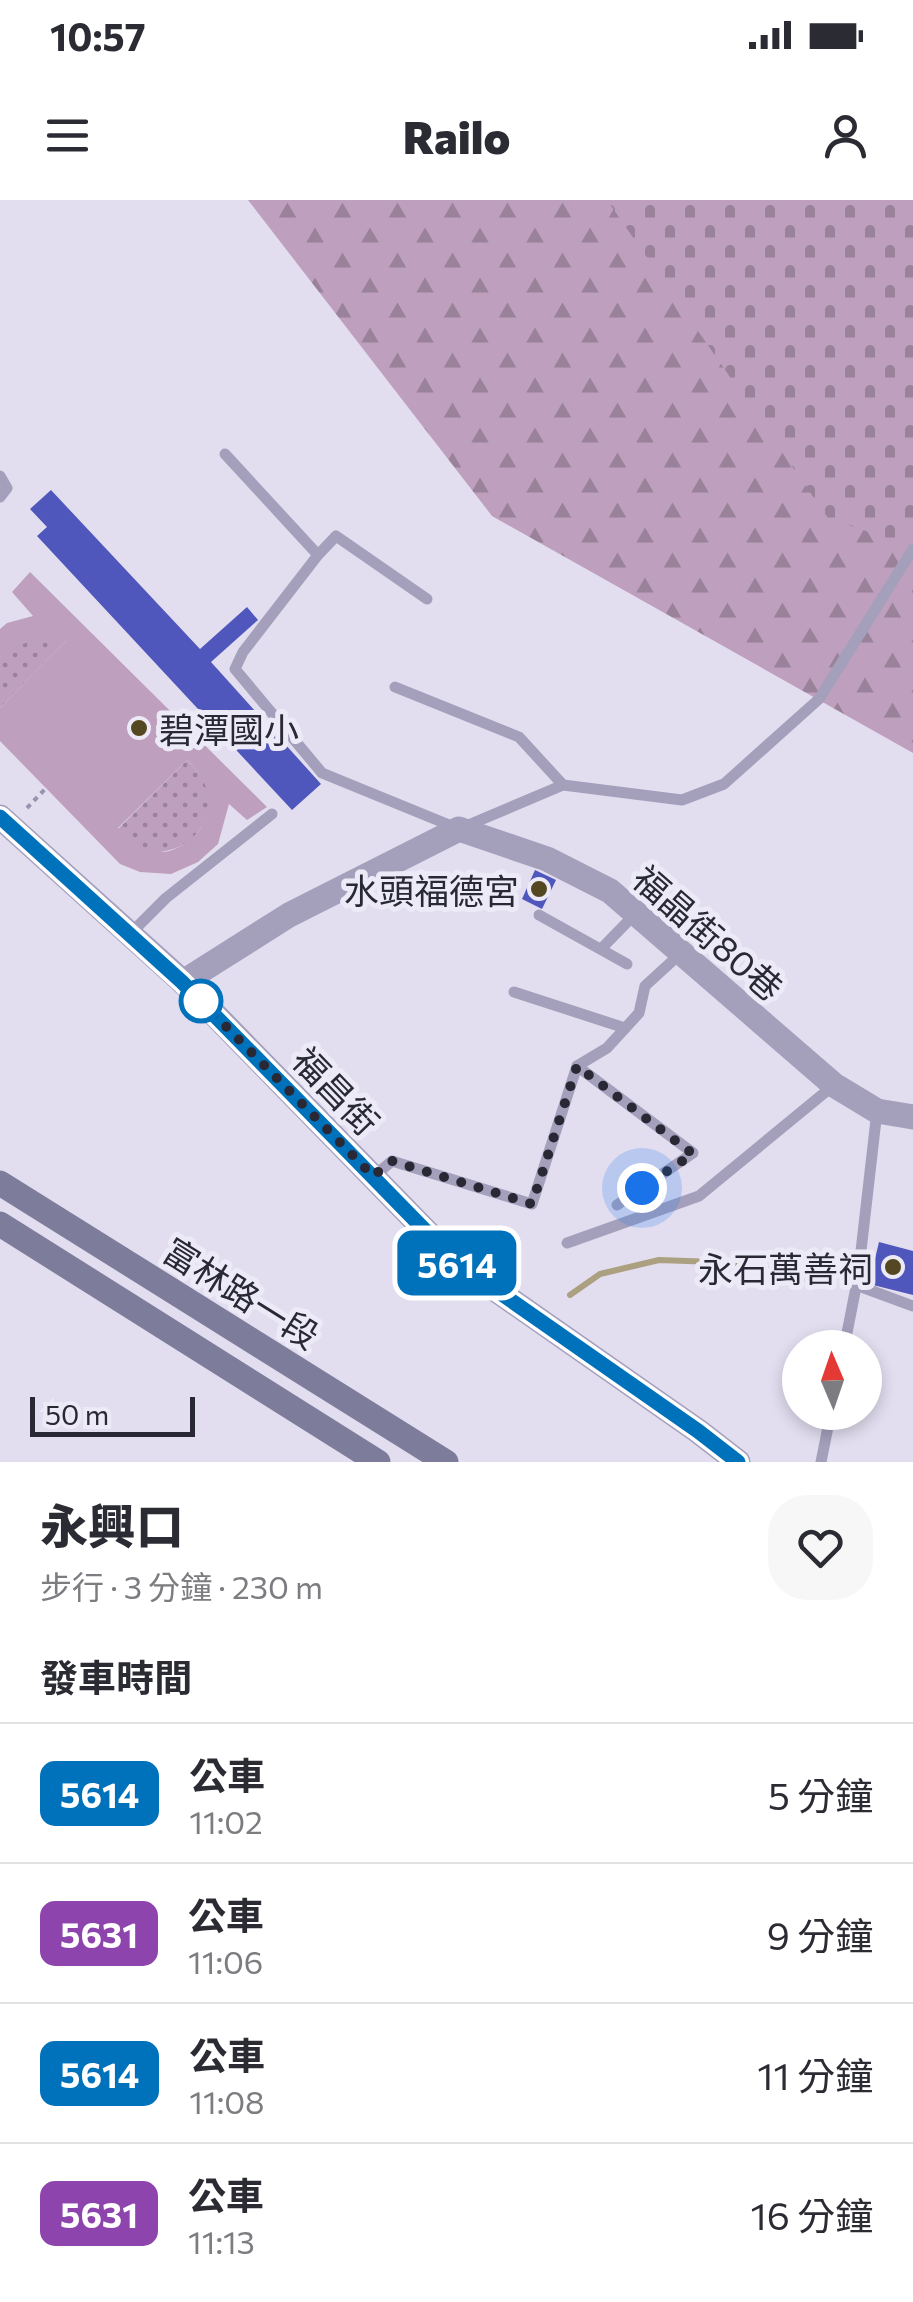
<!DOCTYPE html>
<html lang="zh-TW">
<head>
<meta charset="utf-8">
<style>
	body { margin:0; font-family:Commissioner,"Noto Sans TC",sans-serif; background:#f7f7f7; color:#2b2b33; height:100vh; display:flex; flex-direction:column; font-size:38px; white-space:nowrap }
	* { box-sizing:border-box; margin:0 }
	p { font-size:32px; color:#7c7c81 }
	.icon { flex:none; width:55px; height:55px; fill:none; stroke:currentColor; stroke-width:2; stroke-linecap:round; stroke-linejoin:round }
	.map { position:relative; height:1262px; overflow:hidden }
	.details { display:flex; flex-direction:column; background:#fff; flex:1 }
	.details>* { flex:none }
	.badge { padding:0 20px; border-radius:15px; font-size:35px; line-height:65px }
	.needle { width:65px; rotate:358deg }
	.buttons { position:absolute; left:782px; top:1130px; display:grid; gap:20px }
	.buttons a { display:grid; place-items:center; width:100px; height:100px; border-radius:50%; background:#fff; box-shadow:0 5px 15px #0003; font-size:50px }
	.scale { position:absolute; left:30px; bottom:25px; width:165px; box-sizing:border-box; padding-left:10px; border:5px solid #292936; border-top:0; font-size:28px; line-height:35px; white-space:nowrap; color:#292936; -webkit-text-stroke:8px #edeaf8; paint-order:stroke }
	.you { position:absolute; width:50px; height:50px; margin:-25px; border:8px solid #fff; border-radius:50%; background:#1a73e8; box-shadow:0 0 0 15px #1a73e833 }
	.map>.badge { position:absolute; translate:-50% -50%; box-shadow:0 0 0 5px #fff }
	h2 { padding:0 40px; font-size:38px; line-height:90px }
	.round { display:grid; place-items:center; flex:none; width:105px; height:105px; border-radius:40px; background:#f7f7f7 }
	.headline { display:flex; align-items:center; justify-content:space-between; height:170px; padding:0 40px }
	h1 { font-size:48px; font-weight:800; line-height:75px }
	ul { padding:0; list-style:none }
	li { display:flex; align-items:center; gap:30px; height:140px; padding:0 40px; border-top:2px solid #e1e1e2 }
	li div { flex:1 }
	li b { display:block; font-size:38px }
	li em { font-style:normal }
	li .badge { min-width:110px; font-weight:700; text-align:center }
	.status { display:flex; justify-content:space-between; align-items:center; height:70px; padding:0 50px; background:#fff; direction:ltr }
	.status svg { height:28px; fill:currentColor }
	header { display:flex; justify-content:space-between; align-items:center; height:130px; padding:0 40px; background:#fff; font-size:45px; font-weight:800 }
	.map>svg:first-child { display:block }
	.grass { fill:url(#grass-dots) }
	.forest { fill:url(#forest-firs) }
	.cemetery { fill:url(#cemetery-stones) }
	.pitch { fill:#be9fbd; fill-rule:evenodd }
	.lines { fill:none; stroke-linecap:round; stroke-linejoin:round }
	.stream { stroke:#aba07f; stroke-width:6 }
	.building { fill:#5057bc }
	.path { stroke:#9793b0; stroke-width:4; stroke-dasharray:5 5; stroke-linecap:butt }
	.service { stroke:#a4a0bc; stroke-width:11 }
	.tertiary { stroke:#a4a0bc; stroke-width:25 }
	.secondary { stroke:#7e7c9b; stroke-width:25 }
	.line-casing { stroke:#fff; stroke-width:22 }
	.line { stroke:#0072bc; stroke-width:15 }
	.walk { stroke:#292936; stroke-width:10; stroke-dasharray:0 18 }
	.poi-dot { fill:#544822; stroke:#edeaf8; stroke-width:4 }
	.stop-dot { fill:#fff; stroke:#0072bc; stroke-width:5 }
	.labels { text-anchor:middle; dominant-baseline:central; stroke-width:10; stroke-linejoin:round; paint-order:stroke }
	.poi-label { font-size:35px; fill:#292936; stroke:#edeaf8; text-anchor:end }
	.street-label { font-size:35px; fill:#292936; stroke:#edeaf8 }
</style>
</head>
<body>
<div class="status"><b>10:57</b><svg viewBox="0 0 49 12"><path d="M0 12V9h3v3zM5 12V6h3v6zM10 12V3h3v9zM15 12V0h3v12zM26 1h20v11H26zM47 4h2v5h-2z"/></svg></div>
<header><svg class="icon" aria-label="menu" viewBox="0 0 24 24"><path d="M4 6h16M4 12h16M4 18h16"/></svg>Railo<svg class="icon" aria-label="person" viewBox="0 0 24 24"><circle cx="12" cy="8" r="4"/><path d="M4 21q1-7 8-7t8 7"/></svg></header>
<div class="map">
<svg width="913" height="1262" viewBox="0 0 913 1262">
	<defs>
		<pattern id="grass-dots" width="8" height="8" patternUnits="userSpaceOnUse" patternTransform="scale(2.5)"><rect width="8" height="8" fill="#be9fbd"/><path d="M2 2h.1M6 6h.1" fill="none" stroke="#9a829a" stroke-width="1.8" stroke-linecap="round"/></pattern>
		<pattern id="forest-firs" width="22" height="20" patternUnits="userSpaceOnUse" patternTransform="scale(2.5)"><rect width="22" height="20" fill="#be9fbd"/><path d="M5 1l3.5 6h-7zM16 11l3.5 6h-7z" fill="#9a829a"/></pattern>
		<pattern id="cemetery-stones" width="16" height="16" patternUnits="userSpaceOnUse" patternTransform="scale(2.5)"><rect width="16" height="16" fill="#be9fbd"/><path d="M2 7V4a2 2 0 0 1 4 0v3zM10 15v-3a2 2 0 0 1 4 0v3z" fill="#9a829a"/></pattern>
	</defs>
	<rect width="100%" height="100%" fill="#e2def0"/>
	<!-- grass -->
	<g class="grass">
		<path d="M44 437 67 440 0 508V458L19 443Z"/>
		<path d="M187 560C198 571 210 585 210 601 210 634 173 660 141 650 133 647 124 635 118 629Z"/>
	</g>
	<!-- forest -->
	<path class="forest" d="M248 0H913V553L492 316Z"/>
	<!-- cemetery -->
	<path class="cemetery" d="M607 0H913V347L828 318Z"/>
	<!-- pitch -->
	<path class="pitch" d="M30 372 267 607 247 620 229 604 218 644 198 662 171 674 140 672 120 664 0 541V508L66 441C40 434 22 442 0 458V429L7 423 33 416 12 392ZM187 560C208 579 218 608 198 632 189 641 177 651 163 652 156 652 146 650 139 649L118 628Z"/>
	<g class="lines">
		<!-- stream -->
		<path class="stream" d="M570 1095 600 1074 659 1060 743 1063 817 1082"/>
	</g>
	<!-- building -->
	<g class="building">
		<path d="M51 290 200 449 247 407 258 420 211 462 321 584 292 610 37 336 47 327 30 309Z"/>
		<path d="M535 670 556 680 542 709 522 699Z"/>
		<path d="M879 1042 913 1051V1095L869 1084Z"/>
	</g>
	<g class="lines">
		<!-- path -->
		<path class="path" d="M27 608 46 588"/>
		<!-- service -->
		<g class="service">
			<path d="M225 254 318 355"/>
			<path d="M0 276 7 288 0 297"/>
			<path d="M427 399 336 336 318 355 243 452 235 469 322 573 459 629 563 585 682 600 724 584 819 499 913 349"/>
			<path d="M395 487 519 537 563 585"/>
			<path d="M539 715 627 764"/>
			<path d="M130 734 166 698 272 614"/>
			<path d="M602 748 636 713"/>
			<path d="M514 792 625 828"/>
			<path d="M577 866 693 953 617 1005"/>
			<path d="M373 977 392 961 532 1004 577 866 607 848 639 813 645 786 681 753"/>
			<path d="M567 1043 699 996 834 885"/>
			<path d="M856 1085 913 1106"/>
			<path d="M844 1148 858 1077 877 911"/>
			<path d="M821 1262 831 1212"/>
		</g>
		<!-- tertiary -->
		<g class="tertiary">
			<path d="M0 617 183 782 456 1062 698 1231 738 1262"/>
			<path d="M183 782 289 715 459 629 547 659 610 691 834 885 877 911 913 917"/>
		</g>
		<!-- secondary -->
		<g class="secondary">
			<path d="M0 983 446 1262"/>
			<path d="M0 1024 378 1262"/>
		</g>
	</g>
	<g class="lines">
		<!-- line casing -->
		<g class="line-casing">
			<path id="line" d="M0 617 182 782 456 1062 698 1231 738 1262"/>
		</g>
		<!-- line -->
		<use href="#line" class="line"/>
		<!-- walk -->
		<path class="walk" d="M201 801 373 976 392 961 532 1004 577 866 693 954 642 988"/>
	</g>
	<!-- markers -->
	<g class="poi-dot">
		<circle cx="139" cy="528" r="10"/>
		<circle cx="539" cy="689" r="10"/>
		<circle cx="893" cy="1067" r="10"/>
	</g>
	<circle class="stop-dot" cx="201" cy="801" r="20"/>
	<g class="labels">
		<!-- poi labels -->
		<g class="poi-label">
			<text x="159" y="528" text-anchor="start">碧潭國小</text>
			<text x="519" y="689">水頭福德宮</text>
			<text x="873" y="1067">永石萬善祠</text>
		</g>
		<!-- street labels -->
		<g class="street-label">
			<text transform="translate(709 732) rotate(41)">福晶街80巷</text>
			<text transform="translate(337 890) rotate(46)">福昌街</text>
			<text transform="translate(242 1092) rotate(32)">富林路一段</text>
		</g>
	</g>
</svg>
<div class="buttons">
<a><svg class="needle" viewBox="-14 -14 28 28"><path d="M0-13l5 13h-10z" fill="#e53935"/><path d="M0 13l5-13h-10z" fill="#7c7c81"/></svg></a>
</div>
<div class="scale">50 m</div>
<div class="you" style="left:642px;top:988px"></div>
<b class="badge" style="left:457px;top:1063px;background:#0072bc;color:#fff">5614</b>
</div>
<section class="details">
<div class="headline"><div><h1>永興口</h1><p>步行 · 3 分鐘 · 230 m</p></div><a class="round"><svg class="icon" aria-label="heart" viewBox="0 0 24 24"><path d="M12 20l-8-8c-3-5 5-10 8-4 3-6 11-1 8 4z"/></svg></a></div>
<h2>發車時間</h2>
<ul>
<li><span class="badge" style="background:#0072bc;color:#fff">5614</span><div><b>公車</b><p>11:02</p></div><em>5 分鐘</em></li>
<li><span class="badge" style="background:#8e44ad;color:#fff">5631</span><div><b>公車</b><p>11:06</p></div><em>9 分鐘</em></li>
<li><span class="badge" style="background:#0072bc;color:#fff">5614</span><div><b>公車</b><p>11:08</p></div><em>11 分鐘</em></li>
<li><span class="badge" style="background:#8e44ad;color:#fff">5631</span><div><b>公車</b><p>11:13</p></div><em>16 分鐘</em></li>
</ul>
</section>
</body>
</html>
